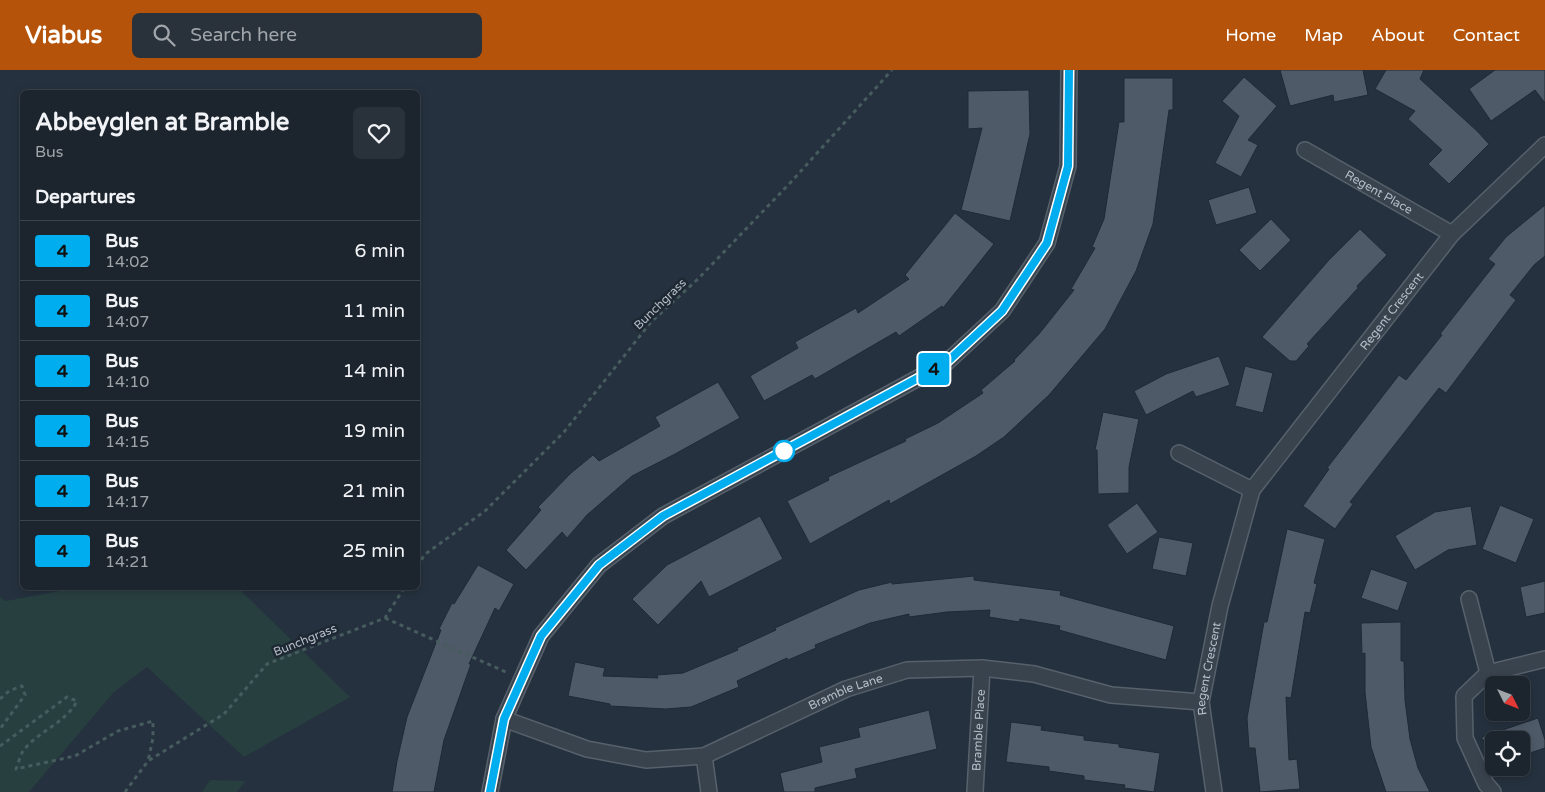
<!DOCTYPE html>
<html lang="en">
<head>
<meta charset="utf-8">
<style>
	body { margin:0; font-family:"Varela Round",sans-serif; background:#29313a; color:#f1f3f6; height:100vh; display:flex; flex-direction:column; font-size:19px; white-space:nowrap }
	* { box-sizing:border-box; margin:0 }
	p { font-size:16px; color:#a0a5aa }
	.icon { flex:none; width:28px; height:28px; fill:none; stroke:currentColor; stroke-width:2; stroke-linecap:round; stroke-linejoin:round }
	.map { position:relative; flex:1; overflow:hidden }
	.sheet { position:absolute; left:20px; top:20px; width:400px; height:500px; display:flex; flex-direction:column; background:#1c252e; border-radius:8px; box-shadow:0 2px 8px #0003,0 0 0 1px #3a424a }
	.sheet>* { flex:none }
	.badge { padding:0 10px; border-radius:4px; font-size:18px; line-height:32px }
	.needle { width:32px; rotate:132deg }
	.buttons { position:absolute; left:1485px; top:606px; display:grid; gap:10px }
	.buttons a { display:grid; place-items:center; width:45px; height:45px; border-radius:8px; background:#1c252e; box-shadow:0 2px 8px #0003,0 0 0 1px #3a424a; font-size:25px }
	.map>.badge { position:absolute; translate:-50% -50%; box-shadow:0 0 0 2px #fff }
	h2 { padding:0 15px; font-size:19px; line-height:45px }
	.round { display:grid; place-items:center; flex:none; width:52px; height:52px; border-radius:8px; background:#29313a }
	.headline { display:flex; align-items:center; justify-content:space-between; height:85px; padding:0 15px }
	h1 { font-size:24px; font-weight:700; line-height:38px }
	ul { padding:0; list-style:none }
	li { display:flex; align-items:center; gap:15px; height:60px; padding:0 15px; border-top:1px solid #3a424a }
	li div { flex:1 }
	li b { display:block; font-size:19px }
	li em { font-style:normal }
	li .badge { min-width:55px; font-weight:700; text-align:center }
	header { display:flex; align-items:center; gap:30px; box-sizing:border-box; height:70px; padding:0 25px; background:#b45309; color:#fff }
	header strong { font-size:24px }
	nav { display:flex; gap:28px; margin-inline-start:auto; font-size:18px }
	.search { width:350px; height:45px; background:#29313a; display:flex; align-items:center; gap:12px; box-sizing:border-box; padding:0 18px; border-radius:8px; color:#a0a5aa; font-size:19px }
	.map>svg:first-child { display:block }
	.green { fill:#283f40 }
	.building { fill:#4f5a69; stroke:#202a35 }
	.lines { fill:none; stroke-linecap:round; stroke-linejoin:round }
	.street-casing { stroke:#57616c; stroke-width:18 }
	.path { stroke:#475c5e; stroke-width:3; stroke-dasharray:4 4; stroke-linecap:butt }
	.street { stroke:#39434e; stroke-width:15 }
	.line-casing { stroke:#fff; stroke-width:11 }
	.line { stroke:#00adef; stroke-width:8 }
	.stop-dot { fill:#fff; stroke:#00adef; stroke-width:2.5 }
	.labels { text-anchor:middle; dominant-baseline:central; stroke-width:5; stroke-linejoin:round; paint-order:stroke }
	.street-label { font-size:12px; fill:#b5bec9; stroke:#1e2833 }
</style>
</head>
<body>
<header>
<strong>Viabus</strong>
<div class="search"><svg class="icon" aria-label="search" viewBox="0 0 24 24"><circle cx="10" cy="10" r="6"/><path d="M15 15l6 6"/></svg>Search here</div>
<nav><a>Home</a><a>Map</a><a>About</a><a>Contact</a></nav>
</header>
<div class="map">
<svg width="1545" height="722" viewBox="0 0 1545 722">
	<rect width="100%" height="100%" fill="#25313e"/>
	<!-- green -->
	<g class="green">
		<path d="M76 518H238L350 627 244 687 147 597 114 622 29 722H0V527L6 531Z"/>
		<path d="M210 710 245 711 237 722H202Z"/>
	</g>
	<!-- building -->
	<g class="building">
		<path d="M1280 0H1363L1368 25 1334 32 1333 25 1290 36Z"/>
		<path d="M1386 0H1424L1420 9 1477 61 1489 74 1449 114 1428 94 1442 80 1408 49 1415 41 1375 19Z"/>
		<path d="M1495 0H1545V33L1535 20 1491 51 1469 19Z"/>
		<path d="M1244 7 1277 36 1248 70 1258 75 1241 107 1215 93 1239 46 1222 31Z"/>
		<path d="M1124 8H1173V40H1169L1153 154 1136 201 1105 259 1049 325 1004 367 976 386 890 434 889 430 810 474 787 431 829 410 828 407 906 371 905 369 938 353 983 323 981 320 1015 291 1014 290 1039 264 1074 220 1071 219 1095 178 1092 177 1104 149 1119 52H1124Z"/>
		<path d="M1029 20 1030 64 1010 151 961 140 982 58 968 59V21Z"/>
		<path d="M1249 117 1257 143 1216 155 1208 130Z"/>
		<path d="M1545 135V186L1534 195 1510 225 1516 230 1446 323 1439 318 1350 432 1353 434 1335 459 1303 436 1329 399 1327 398 1399 305 1406 310 1442 265 1440 264 1495 194 1488 189 1506 167Z"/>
		<path d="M955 143 994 174 943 238 942 236 899 266 896 262 815 309 812 305 764 331 750 306 798 278 795 272 856 238 858 243 909 209 905 205Z"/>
		<path d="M1271 149 1291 170 1260 201 1239 180Z"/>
		<path d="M1360 159 1387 185 1357 216 1358 218 1307 274 1309 276 1296 291H1290L1262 267 1328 191Z"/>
		<path d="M1219 286 1230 315 1196 327 1193 321 1146 345 1134 321 1166 304Z"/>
		<path d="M1245 296 1273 303 1263 343 1235 336Z"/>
		<path d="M718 312 740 348 675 384 632 406 587 445 567 468 562 462 526 500 506 480 541 440 538 437 571 403 593 385 599 391 660 356 655 347Z"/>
		<path d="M1103 342 1139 349 1129 397V423L1098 424 1097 380H1095Z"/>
		<path d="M1137 433 1158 462 1127 484 1107 455Z"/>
		<path d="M1500 435 1534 449 1516 493 1482 479Z"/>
		<path d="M1471 436 1477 475 1448 480 1415 500 1395 466 1435 442Z"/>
		<path d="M760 446 783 489 709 527 701 511 658 555 632 529 667 495Z"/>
		<path d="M1287 459 1325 469 1314 513 1317 514 1310 543 1305 542 1291 628 1286 627 1289 690 1297 689 1300 719 1260 722 1255 678H1249L1247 648 1264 552H1267Z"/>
		<path d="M1159 467 1193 473 1186 506 1152 499Z"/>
		<path d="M478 495 514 514 499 541 495 538 469 594H471L444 670 434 722H392L397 691 407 647 441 560 439 559 452 533 454 534Z"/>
		<path d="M1371 499 1408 512 1398 541 1361 528Z"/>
		<path d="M974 506V510L1061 521 1060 525 1174 556 1166 590 1059 560 1060 556 1020 549 1019 552 989 547 990 540 947 542 909 547V544L870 553 815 575 816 578 788 590 787 588 737 611 739 617 691 637 666 639 610 636V634L568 626 575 592 605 598 603 606 658 608 657 605 683 603 738 580 737 578 776 560 775 558 859 520 892 512V514Z"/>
		<path d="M1545 511V543L1526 547 1520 517Z"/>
		<path d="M1401 552V591H1404L1405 630 1410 669 1418 698 1430 722H1386L1371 677 1365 622V583L1362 584 1361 553Z"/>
		<path d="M929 640 937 679 855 699 857 708 815 718V722H784L780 703 822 692 819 677 860 667 858 658Z"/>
		<path d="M1538 648 1545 670V678L1521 686V670H1482V667Z"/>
		<path d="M1011 652 1042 656 1041 660 1084 666V670L1119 674V677L1160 683 1154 722 1124 718 1125 715 1084 710V706L1049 701V697L1006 692Z"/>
	</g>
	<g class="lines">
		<!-- street casing -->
		<g class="street-casing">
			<g id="street">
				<path id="s1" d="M1305 80 1452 164"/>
				<path d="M1179 383 1252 420"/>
				<path d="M1469 529 1488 603"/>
				<path d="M1488 603 1464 626 1465 668 1486 714 1493 722"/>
				<path d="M1488 603 1545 589"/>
				<path id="s2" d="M504 649 587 679 646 690 704 686 846 619 907 600 982 598 1034 604 1111 625 1201 632"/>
				<path d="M704 686 709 722"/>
				<path d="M490 722 504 649 541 566 599 495 663 446 946 293 1002 241 1047 173 1068 96 1069 0"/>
				<path id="s3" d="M975 722 982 598"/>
				<path id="s4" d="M1214 722 1201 632 1220 536 1252 420 1452 164 1545 75"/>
			</g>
		</g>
		<!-- path -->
		<g class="path">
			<path d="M418 497 424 485 485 441 564 362 651 252 698 209 791 112 892 0"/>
			<path d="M385 548 508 603"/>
			<path d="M0 629 9 621 22 616 25 625 0 659"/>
			<path d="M0 676 67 627 77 631C66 653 38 661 23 681 20 686 18 694 16 699L75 686 118 661 153 651V668L148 691"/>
			<path d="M125 722 148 691 224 644 267 594 385 548 404 518"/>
		</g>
		<!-- street -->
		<use href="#street" class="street"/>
	</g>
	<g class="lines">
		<!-- line casing -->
		<g class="line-casing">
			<path id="line" d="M490 722 504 649 541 566 599 495 663 446 946 293 1002 241 1047 173 1068 96 1069 0"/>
		</g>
		<!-- line -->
		<use href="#line" class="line"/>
	</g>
	<!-- markers -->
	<circle class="stop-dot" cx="784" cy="381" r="10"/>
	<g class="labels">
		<!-- street labels -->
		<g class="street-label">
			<text stroke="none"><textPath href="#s1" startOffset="85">Regent Place</textPath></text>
			<text transform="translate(660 234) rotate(-44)">Bunchgrass</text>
			<text stroke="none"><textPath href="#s4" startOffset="536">Regent Crescent</textPath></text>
			<text transform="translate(305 570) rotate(-22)">Bunchgrass</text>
			<text stroke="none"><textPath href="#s4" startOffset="125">Regent Crescent</textPath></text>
			<text stroke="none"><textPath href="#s2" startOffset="362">Bramble Lane</textPath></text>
			<text stroke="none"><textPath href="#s3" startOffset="62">Bramble Place</textPath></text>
		</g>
	</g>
</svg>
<div class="buttons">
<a><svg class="needle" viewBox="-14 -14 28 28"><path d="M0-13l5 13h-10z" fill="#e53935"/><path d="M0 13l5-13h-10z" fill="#a0a5aa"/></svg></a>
<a><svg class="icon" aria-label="locate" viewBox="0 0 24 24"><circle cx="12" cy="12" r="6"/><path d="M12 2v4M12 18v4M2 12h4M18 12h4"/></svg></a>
</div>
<b class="badge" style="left:934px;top:299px;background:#00adef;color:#111">4</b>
<section class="sheet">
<div class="headline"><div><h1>Abbeyglen at Bramble</h1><p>Bus</p></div><a class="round"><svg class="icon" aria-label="heart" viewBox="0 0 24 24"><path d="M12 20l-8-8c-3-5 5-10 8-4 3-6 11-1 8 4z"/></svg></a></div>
<h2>Departures</h2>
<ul>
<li><span class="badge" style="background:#00adef;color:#111">4</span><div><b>Bus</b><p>14:02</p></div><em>6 min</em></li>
<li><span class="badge" style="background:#00adef;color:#111">4</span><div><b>Bus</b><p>14:07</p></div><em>11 min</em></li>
<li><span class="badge" style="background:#00adef;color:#111">4</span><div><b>Bus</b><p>14:10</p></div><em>14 min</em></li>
<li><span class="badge" style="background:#00adef;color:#111">4</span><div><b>Bus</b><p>14:15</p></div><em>19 min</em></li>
<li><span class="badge" style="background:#00adef;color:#111">4</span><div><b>Bus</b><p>14:17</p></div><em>21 min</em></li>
<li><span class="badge" style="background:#00adef;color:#111">4</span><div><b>Bus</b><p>14:21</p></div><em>25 min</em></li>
</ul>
</section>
</div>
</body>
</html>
